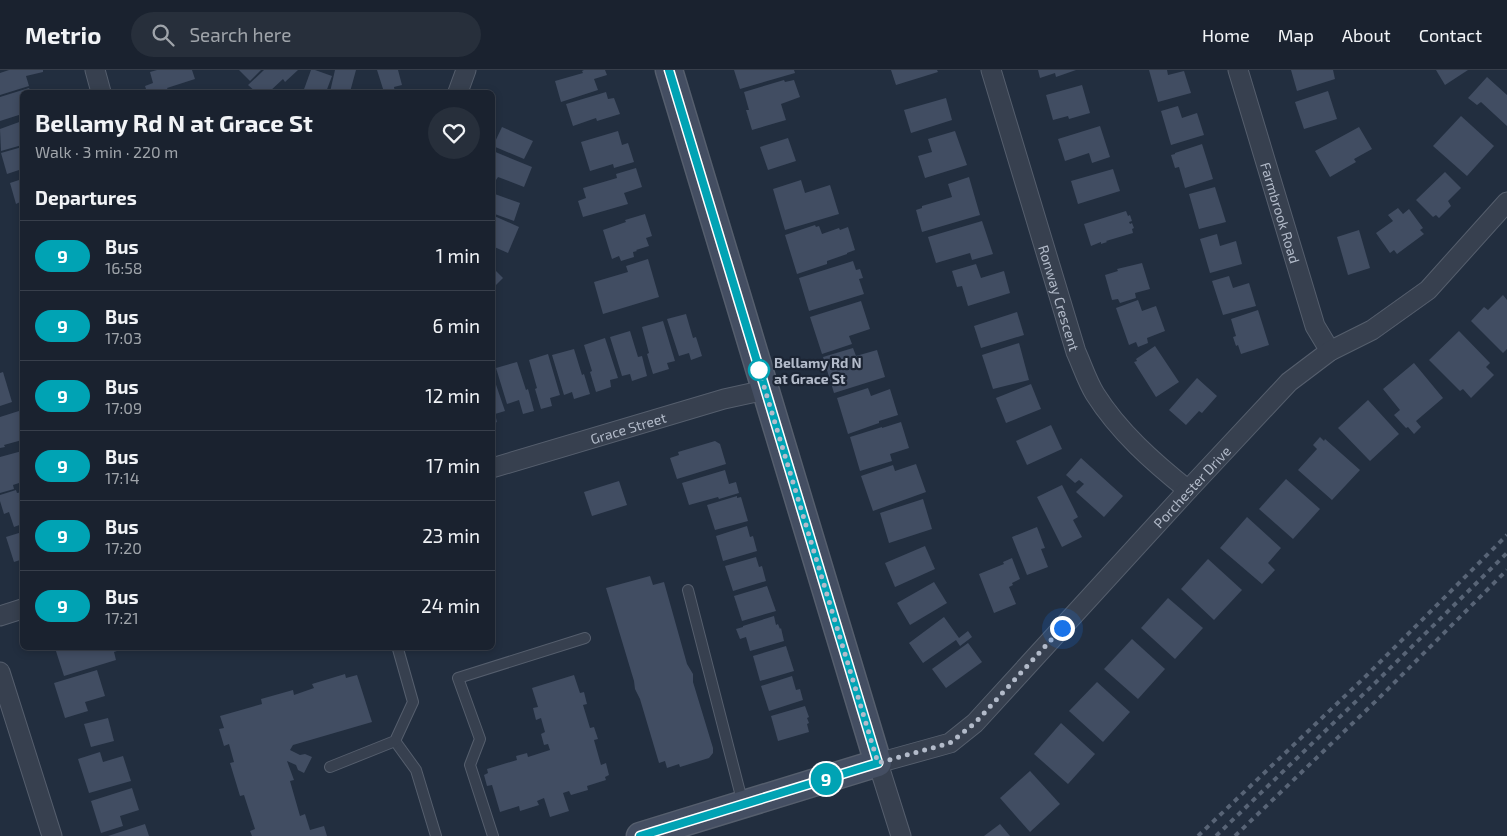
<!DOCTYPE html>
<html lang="en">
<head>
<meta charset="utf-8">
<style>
	body { margin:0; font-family:"Exo 2",sans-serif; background:#272f3b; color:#f1f3f6; height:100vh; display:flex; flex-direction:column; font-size:19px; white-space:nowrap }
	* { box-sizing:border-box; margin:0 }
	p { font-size:16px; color:#9fa4aa }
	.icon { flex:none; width:28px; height:28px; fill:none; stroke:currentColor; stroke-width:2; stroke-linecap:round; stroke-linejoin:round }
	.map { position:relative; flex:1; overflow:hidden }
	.sheet { position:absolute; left:20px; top:20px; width:475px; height:560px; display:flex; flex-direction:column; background:#1a222f; border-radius:8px; box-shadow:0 2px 8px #0003,0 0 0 1px #383f4b }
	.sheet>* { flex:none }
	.badge { padding:0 10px; border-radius:16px; font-size:18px; line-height:32px }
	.you { position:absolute; width:25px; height:25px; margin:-12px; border:4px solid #fff; border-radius:50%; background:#1a73e8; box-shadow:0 0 0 8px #1a73e833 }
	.map>.badge { position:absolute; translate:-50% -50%; box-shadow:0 0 0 2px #fff }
	h2 { padding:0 15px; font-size:19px; line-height:45px }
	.round { display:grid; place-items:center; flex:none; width:52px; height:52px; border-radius:26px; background:#272f3b }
	.head { display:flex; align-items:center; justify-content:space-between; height:85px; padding:0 15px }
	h1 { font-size:24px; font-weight:700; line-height:38px }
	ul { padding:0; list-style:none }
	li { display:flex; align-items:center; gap:15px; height:70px; padding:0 15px; border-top:1px solid #383f4b }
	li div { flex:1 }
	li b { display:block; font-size:19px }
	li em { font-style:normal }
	li .badge { min-width:55px; font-weight:700; text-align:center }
	header { display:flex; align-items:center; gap:30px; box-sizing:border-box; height:70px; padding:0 25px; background:#1a222f; border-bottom:1px solid #383f4b }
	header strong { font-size:24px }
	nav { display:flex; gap:28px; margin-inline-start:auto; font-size:18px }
	.search { width:350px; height:45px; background:#272f3b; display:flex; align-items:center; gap:12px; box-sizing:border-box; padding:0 18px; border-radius:28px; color:#9fa4aa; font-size:19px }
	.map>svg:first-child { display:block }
	.building { fill:#414d62 }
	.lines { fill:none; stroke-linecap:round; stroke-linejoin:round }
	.lane-casing { stroke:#555e6d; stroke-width:12 }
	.street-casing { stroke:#555e6d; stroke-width:21 }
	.secondary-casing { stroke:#555e6d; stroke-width:29 }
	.lane { stroke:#37404f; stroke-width:10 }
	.street { stroke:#37404f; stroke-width:19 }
	.secondary { stroke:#444e62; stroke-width:26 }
	.rail { stroke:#586476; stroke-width:4; stroke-dasharray:5 5; stroke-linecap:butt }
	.line-casing { stroke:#fff; stroke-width:11 }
	.line { stroke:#00a3b4; stroke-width:8 }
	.walk { stroke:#b3bbca; stroke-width:5; stroke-dasharray:0 9 }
	.stop-dot { fill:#fff; stroke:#00a3b4; stroke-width:2.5 }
	.labels { text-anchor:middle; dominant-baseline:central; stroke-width:4.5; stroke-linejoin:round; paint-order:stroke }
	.street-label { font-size:14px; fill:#b3bbca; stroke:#1c2534 }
	.stop-label { font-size:14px; font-weight:bold; fill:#b3bbca; stroke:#1c2534; text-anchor:start }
</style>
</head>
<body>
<header>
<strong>Metrio</strong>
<div class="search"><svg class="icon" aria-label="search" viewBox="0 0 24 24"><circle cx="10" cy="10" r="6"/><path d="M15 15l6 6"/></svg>Search here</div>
<nav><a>Home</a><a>Map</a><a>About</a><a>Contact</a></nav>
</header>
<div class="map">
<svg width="1507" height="766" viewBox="0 0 1507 766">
	<rect width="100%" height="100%" fill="#222e3f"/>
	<!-- building -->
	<g class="building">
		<path d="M9 0H43V2L26 6 29 16 0 25V3Z"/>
		<path d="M157 0H192L195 9 167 18 168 20 161 22H147L145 16 153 13 150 2Z"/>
		<path d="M239 0H261L250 11Z"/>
		<path d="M264 0H298L285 12 283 9 269 22H256L248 15Z"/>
		<path d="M311 0H315L332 6 326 22H303Z"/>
		<path d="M335 0H356L350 22H330Z"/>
		<path d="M377 0H398L402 15 394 17 395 22H384Z"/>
		<path d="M584 0H605L607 5 594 9 598 20 561 32 555 11 583 3 582 1Z"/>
		<path d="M734 0H794L795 3 740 19Z"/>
		<path d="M891 0H937L938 2 896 15Z"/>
		<path d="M1038 0H1076L1056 7 1055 3 1040 8Z"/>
		<path d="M1149 0H1167L1168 5 1184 1 1191 23 1158 32Z"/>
		<path d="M1291 0H1333L1335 9 1297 21Z"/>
		<path d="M1436 0H1468L1445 15Z"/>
		<path d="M1487 7 1507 25V56L1481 32 1477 35 1468 28Z"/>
		<path d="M784 10 785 12 794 10 800 27 781 34 786 50 752 60 746 40H749L744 22Z"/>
		<path d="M1082 15 1090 43 1069 49 1068 46 1053 50 1046 25Z"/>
		<path d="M29 18 31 22H22V44L0 51V27Z"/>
		<path d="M1328 21 1337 49 1304 59 1295 32Z"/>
		<path d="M606 22 608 29 614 28 620 44 597 51 596 48 573 56 566 34Z"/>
		<path d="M946 28 952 50 911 63 904 40Z"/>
		<path d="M1178 36 1182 48 1197 43 1204 65 1171 75 1161 41Z"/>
		<path d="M1461 46 1494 76 1467 106 1433 76Z"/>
		<path d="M22 51V75L1 81 0 59Z"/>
		<path d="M1100 56 1110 87 1092 93 1089 83 1065 91 1058 69Z"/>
		<path d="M502 57 533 71 524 89 493 76Z"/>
		<path d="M1359 57 1372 79 1354 89 1356 92 1330 107 1315 81Z"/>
		<path d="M618 61 622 75 628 73 634 92 614 98 613 94 590 101 581 72Z"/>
		<path d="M955 61 967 95 925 108 918 86 932 82 928 69Z"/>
		<path d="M788 68 796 91 768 100 760 77Z"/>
		<path d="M1202 74 1213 109 1185 118 1179 97 1175 98 1171 85 1175 84V83Z"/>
		<path d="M22 77V99L7 104 1 83Z"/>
		<path d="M493 81 532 97 524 117 498 107 496 110 492 108Z"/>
		<path d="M636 98 642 117 624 123 628 134 583 147 578 131 586 128 583 118 617 108 616 104Z"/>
		<path d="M1113 99 1120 121 1078 134 1071 111Z"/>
		<path d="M1445 102 1461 118 1448 131 1451 136 1439 148 1436 145 1433 147 1416 130Z"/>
		<path d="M969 107 980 145 922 162 916 140 922 138V136L952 127 948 114Z"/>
		<path d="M22 109V131L16 134 10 113Z"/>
		<path d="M801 110 805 123 830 115 839 144 785 160 773 119Z"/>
		<path d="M1215 117 1226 152 1199 159 1189 124Z"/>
		<path d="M492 123 520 133 514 151 492 143Z"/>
		<path d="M1398 138 1403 144 1409 139 1423 158 1420 160 1424 164 1397 184 1394 180 1390 183 1376 163 1393 151 1388 145Z"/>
		<path d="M1126 141 1128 146 1130 145 1132 151 1129 152 1130 154 1132 153 1134 158 1132 159 1133 163 1106 171 1107 172 1101 174V172L1091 176 1084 154Z"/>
		<path d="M645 144 652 166 646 168 649 176 636 180 637 181 633 182 634 187 621 191 619 186 612 189 603 160 626 152 625 150Z"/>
		<path d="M492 145 519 157 508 183 492 176Z"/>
		<path d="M982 151 993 184 972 190 970 183 936 193 928 167Z"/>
		<path d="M815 155 816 157 819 156 822 164 839 158 840 160 848 157 855 180 847 183V184L827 191V194L797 204 785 165Z"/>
		<path d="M1359 160 1370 198 1348 205 1337 167Z"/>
		<path d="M1217 164 1220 176 1236 171 1242 194 1210 203 1200 169Z"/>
		<path d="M648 189 659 227 603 244 594 212 628 202 626 196Z"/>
		<path d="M853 191 856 200 860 199 863 208 859 209 864 224 809 241 799 208Z"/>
		<path d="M1142 193 1150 219 1135 223 1136 228 1120 233 1118 229 1112 230 1105 205 1118 201 1117 199Z"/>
		<path d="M976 194 981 208 1004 201 1010 223 968 236 962 216 957 217 952 201Z"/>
		<path d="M492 197 503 208 492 219Z"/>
		<path d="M1229 206 1233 218 1249 213 1256 236 1223 245 1212 211Z"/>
		<path d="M1503 225 1507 230V279L1503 283 1471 251 1484 237 1488 240Z"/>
		<path d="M1138 230 1142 241 1156 236 1165 261 1147 268 1148 273 1138 277 1136 272 1129 275 1116 238Z"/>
		<path d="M861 231 870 259 849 266 852 274 822 284 810 247Z"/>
		<path d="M1258 240 1269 275 1241 284 1238 275 1236 276 1233 267 1236 266 1231 249Z"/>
		<path d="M1017 242 1024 265 981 278 974 256Z"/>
		<path d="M686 244 693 268 696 267 702 286 691 290 689 283 679 286 667 249Z"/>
		<path d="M663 251 675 291 667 293 669 299 653 304 647 284 649 283 642 257Z"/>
		<path d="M630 261 638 287 642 286 647 306 632 311 630 304 622 306 610 267Z"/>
		<path d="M1459 261 1490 293 1486 297 1494 305 1471 328 1463 319 1460 321 1429 290Z"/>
		<path d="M605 268 618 308 610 310 611 317 596 322 590 302 592 301 584 275Z"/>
		<path d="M1019 273 1029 310 993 319 982 285Z"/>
		<path d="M1155 276 1179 312 1156 327 1134 292 1137 291 1136 289Z"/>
		<path d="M853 278 856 286 877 280 885 307 834 323 823 287Z"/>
		<path d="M574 279 582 305 584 304 590 324 574 329 572 322 564 325 552 285Z"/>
		<path d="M548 284 560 325 550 328 552 336 541 339 535 319 537 318 529 290Z"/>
		<path d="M517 292 526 320 528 319 534 341 523 344 519 330 507 334 496 298Z"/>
		<path d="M1414 293 1443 328 1416 351 1421 357 1414 364 1408 357 1406 358 1394 345 1400 340 1383 319Z"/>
		<path d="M3 302 12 332 0 336V303Z"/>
		<path d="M492 303 505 341 495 344 497 352 492 354Z"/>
		<path d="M1197 308 1217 326 1202 343 1199 341 1186 355 1169 340Z"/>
		<path d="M1031 314 1041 339 1006 353 996 328Z"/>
		<path d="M868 318 871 326 890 319 898 345 879 351V353L848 364 837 328Z"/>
		<path d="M1368 330 1399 364 1370 391 1338 358Z"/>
		<path d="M22 340V370L4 375 5 377 0 378V347Z"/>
		<path d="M901 352 909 378 890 384 892 391 860 401 850 367 882 357V358Z"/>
		<path d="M1051 355 1062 379 1027 395 1016 371Z"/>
		<path d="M1320 367 1324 371 1325 369 1360 400 1332 430 1298 400 1317 379 1313 375Z"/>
		<path d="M715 371 720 374 726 394 677 409 670 388 679 385 678 382Z"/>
		<path d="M22 381V412L13 415 14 419 0 423V387Z"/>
		<path d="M1081 388 1123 426 1104 447 1076 422 1084 414 1079 410 1075 413 1066 405Z"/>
		<path d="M916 394 926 422 873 441 861 406 893 395 895 401Z"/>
		<path d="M725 400 729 414 736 412 739 423 719 429 718 427 689 435 682 413Z"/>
		<path d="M1286 409 1320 439 1293 469 1259 439Z"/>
		<path d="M619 411 627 435 592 446 584 422Z"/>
		<path d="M1062 415 1078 447 1073 450 1082 467 1062 477 1037 427Z"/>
		<path d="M16 420 17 423 22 422V454L14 457 9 442 4 444 0 431V425Z"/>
		<path d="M737 426V428L741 427 748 451 715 460 707 435Z"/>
		<path d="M923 429 932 459 889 473 880 443Z"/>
		<path d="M1247 447 1281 478 1268 493 1275 500 1262 514 1220 478Z"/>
		<path d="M747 456 750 467 753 466 757 481 723 491 716 466Z"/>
		<path d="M1037 457 1045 478 1041 479 1048 497 1027 505 1012 467Z"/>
		<path d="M22 462V496L20 490 14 492 6 467Z"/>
		<path d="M925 476 935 499 895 517 885 493Z"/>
		<path d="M756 487 759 497 762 496 766 511 733 521 725 496Z"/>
		<path d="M1012 488 1020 509 1012 513 1013 515 1009 517 1016 534 994 543 979 504 1004 494 1003 492Z"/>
		<path d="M1208 489 1242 520 1214 550 1181 519Z"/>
		<path d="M650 506 653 515 664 512 687 594 693 604V612L713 678V683L709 688 680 697 679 694 667 698 665 691 659 693 640 629 635 619 634 611 606 518Z"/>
		<path d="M934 512 947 533 910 555 897 533Z"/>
		<path d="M767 516 776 541 742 551 734 526Z"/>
		<path d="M1168 528 1203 558 1175 589 1141 558Z"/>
		<path d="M774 546 776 555 778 554 780 559 781 558 784 571 750 581 746 567 740 569 736 559 743 557V556Z"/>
		<path d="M944 547 959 568 968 561 972 567 960 576 956 570 923 593 909 573Z"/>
		<path d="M1132 569 1165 599 1138 629 1104 599Z"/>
		<path d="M968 573 982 592 946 618 932 599Z"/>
		<path d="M786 576 794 601 760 611 753 586Z"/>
		<path d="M55 578H126L114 582 116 590 64 606Z"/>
		<path d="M97 600 105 626 85 632 88 641 65 648 54 613Z"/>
		<path d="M345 604 346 608 357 605 372 652 293 675 290 680 300 685 305 684 312 687 304 703 298 700 296 695 287 691 294 710 290 711 300 746 305 744 310 760 324 756 327 766H252L250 761 255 759 244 725 240 726 230 693 234 692 229 674 224 676 219 659 224 658 220 646 262 634 261 629 293 620 294 625 314 618 312 614Z"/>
		<path d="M574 605 580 623 584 622 587 634 583 635 590 658 594 657 598 669 594 670 601 695 606 693 609 705 605 707 606 710 587 716 588 720 571 725 569 721 563 723 569 741 550 747 544 728 537 731 539 735 520 741 519 736 500 742 492 715 487 716 484 705 488 703 487 699 517 690 516 686 527 683 528 687 550 680 548 674 544 675 541 664 545 662 541 648 536 650 533 638 538 637 532 618Z"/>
		<path d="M792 606 796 620 800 619 803 630 769 641 761 616Z"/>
		<path d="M1097 612 1130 642 1103 672 1069 641Z"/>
		<path d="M805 636 809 647 807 648 809 653 807 654 809 662 778 671 771 646Z"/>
		<path d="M108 648 114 671 91 677 84 654Z"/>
		<path d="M1061 653 1095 684 1068 714 1034 684Z"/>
		<path d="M100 682 103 692 123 686 131 711 89 723 78 689Z"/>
		<path d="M1030 701 1060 734 1030 762 1000 728Z"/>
		<path d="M132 718 139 740 120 746 123 756 101 763 91 731Z"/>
		<path d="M145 754 149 766H108Z"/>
		<path d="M1000 754 1010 766H984Z"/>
	</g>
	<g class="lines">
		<!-- lane casing -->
		<g class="lane-casing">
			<g id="lane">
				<path d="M688 520 743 734"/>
				<path d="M395 671 416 700 436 766"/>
				<path d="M330 697 395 671 413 632 398 579"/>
				<path d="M493 766 470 695 480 669 458 608 585 568"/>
			</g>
		</g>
		<!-- street casing -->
		<g class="street-casing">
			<g id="street">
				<path d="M95 0 101 22"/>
				<path id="s1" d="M991 0 1076 282C1082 295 1087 311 1095 324 1119 362 1153 392 1188 420"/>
				<path id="s2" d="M1238 0 1315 256 1330 281"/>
				<path d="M458 22 466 0"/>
				<path id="s3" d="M492 398 724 329 765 320"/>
				<path d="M0 546 22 539"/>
				<path d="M0 602 52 766"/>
				<path id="s4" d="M901 766 878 693 950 673 975 653 1188 420 1289 312 1330 281 1372 260 1428 220 1507 132"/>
			</g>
		</g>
		<!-- secondary casing -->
		<g class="secondary-casing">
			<path id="secondary" d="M640 766 878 693 669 0"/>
		</g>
		<!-- lane -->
		<use href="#lane" class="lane"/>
		<!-- street -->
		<use href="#street" class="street"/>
		<!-- secondary -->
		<use href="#secondary" class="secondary"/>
		<!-- rail -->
		<g class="rail">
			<path d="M1198 766 1366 606 1507 465"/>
			<path d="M1216 766 1373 615 1507 483"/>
			<path d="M1235 766 1378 629 1507 500"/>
		</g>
	</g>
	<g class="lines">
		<!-- line casing -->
		<g class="line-casing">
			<path id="line" d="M640 766 878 693 669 0"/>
		</g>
		<!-- line -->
		<use href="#line" class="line"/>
		<!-- walk -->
		<path class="walk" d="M759 300 878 693 950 673 975 653 1062 558"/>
	</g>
	<!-- markers -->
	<circle class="stop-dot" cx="759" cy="300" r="10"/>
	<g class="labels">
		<!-- street labels -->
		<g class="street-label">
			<text stroke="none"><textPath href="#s2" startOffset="149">Farmbrook Road</textPath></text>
			<text stroke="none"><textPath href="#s1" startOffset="238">Ronway Crescent</textPath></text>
			<text stroke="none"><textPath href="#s3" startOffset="142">Grace Street</textPath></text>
			<text stroke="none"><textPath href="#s4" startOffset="504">Porchester Drive</textPath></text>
		</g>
		<!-- stop labels -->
		<g class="stop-label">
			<text x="774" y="292">Bellamy Rd N<tspan x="774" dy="16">at Grace St</tspan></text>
		</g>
	</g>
</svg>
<div class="you" style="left:1062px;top:558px"></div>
<b class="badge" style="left:826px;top:709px;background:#00a3b4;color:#fff">9</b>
<section class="sheet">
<div class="head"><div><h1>Bellamy Rd N at Grace St</h1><p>Walk · 3 min · 220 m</p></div><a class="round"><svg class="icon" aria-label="heart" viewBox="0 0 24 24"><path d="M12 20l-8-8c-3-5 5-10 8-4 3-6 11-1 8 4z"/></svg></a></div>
<h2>Departures</h2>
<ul>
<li><span class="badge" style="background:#00a3b4;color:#fff">9</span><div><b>Bus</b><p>16:58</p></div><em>1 min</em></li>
<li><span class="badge" style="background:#00a3b4;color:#fff">9</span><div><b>Bus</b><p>17:03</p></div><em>6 min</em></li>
<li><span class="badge" style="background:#00a3b4;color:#fff">9</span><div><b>Bus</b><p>17:09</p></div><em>12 min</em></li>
<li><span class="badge" style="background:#00a3b4;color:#fff">9</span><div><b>Bus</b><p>17:14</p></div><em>17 min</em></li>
<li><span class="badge" style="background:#00a3b4;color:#fff">9</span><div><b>Bus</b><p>17:20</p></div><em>23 min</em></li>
<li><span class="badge" style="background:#00a3b4;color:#fff">9</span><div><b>Bus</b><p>17:21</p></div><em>24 min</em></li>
</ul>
</section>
</div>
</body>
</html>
